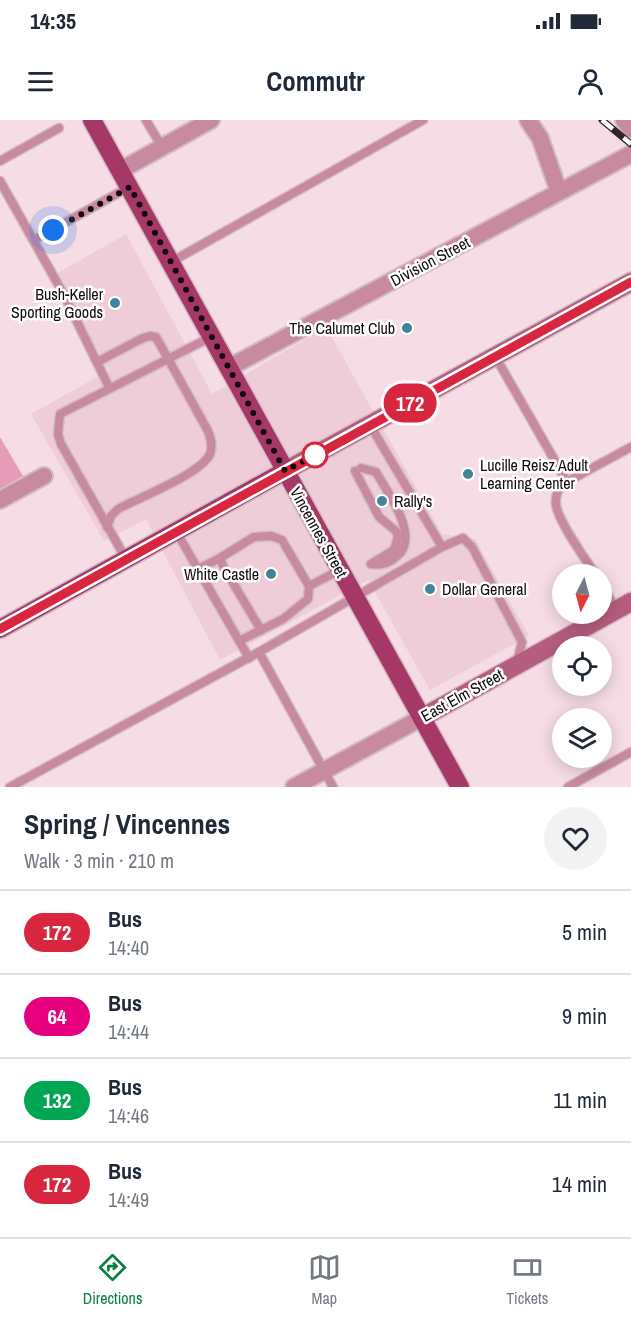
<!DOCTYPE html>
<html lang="en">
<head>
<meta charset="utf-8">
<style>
	body { margin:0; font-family:"Archivo Narrow",sans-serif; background:#f2f2f3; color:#1f2937; height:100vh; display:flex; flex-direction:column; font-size:22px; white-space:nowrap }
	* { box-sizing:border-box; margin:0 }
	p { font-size:20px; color:#747a83 }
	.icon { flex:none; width:33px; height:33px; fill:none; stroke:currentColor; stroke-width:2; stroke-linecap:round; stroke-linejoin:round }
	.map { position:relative; height:667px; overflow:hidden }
	.side { display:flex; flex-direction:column; background:#fff; flex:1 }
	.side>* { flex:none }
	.badge { padding:0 12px; border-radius:20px; font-size:21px; line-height:39px }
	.needle { width:39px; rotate:186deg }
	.controls { position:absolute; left:552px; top:444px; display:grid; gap:12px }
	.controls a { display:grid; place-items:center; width:60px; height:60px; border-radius:50%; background:#fff; box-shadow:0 3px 15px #0003; font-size:30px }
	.you { position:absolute; width:30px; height:30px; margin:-15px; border:4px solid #fff; border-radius:50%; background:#1a73e8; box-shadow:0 0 0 9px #1a73e833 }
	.map>.badge { position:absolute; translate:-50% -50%; box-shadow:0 0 0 3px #fff }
	.round { display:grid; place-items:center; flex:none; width:63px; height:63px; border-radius:32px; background:#f2f2f3 }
	.summary { display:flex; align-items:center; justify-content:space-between; height:102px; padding:0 24px }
	h1 { font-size:28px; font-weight:700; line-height:45px }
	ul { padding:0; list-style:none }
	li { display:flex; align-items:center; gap:18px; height:84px; padding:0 24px; border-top:2px solid #e0e1e3 }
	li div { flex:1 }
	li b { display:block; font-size:22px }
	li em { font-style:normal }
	li .badge { min-width:66px; font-weight:700; text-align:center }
	.status { display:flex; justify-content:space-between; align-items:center; height:42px; padding:0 30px; background:#fff; direction:ltr }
	.status svg { height:16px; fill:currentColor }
	header { display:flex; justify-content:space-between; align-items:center; height:78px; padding:0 24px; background:#fff; font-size:27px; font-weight:700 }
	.tab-bar { display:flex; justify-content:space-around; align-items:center; height:84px; border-top:2px solid #e0e1e3; background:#fff; font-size:16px; color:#747a83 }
	.tab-bar a { display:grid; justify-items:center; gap:3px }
	.tab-bar .current { color:#0b8043 }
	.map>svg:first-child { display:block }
	.built { fill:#efcdd8 }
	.green { fill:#e69cb6 }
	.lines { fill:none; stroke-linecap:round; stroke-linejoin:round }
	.lane-casing { stroke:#d2bac2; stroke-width:11 }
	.street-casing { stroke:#d2bac2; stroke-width:20 }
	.secondary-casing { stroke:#d2bac2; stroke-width:21 }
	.primary-casing { stroke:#d2bac2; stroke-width:21 }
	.lane { stroke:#c88aa0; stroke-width:8 }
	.street { stroke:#c88aa0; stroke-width:16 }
	.secondary { stroke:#b65d7f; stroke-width:18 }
	.primary { stroke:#a63868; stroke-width:18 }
	.rail-casing { stroke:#302529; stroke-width:7 }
	.rail { stroke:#fff; stroke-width:4.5; stroke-dasharray:14; stroke-linecap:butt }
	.line-casing { stroke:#fff; stroke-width:14 }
	.line { stroke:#d7263d; stroke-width:9 }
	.walk { stroke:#130a0d; stroke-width:6; stroke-dasharray:0 10.8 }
	.poi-dot { fill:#448498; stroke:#fff; stroke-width:2 }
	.stop-dot { fill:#fff; stroke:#d7263d; stroke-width:3 }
	.labels { text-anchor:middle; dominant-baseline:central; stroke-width:5; stroke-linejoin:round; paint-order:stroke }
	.street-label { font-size:16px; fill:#130a0d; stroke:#fff }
	.poi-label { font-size:16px; fill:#130a0d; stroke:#fff; text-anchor:end }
</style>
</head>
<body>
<div class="status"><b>14:35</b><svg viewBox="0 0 49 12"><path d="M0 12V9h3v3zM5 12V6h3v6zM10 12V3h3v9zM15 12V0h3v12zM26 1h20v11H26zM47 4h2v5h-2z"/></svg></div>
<header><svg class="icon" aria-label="menu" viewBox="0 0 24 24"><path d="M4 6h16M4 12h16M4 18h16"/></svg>Commutr<svg class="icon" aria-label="person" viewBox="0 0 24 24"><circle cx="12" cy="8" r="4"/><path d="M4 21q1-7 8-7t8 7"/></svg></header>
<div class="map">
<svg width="631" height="667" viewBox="0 0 631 667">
	<rect width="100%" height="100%" fill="#f6dce4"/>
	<!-- built -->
	<path class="built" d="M126 114 212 274 326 207 442 414 475 419 529 516 430 570 368 460 220 540 146 399 104 421 31 294 108 251 56 154Z"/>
	<!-- green -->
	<path class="green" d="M0 317 23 356 0 369Z"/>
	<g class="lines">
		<!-- lane casing -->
		<g class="lane-casing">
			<g id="lane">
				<path d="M146 0 162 27"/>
				<path d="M0 41 59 8"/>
				<path d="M0 61 63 173 109 267"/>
				<path d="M34 120 129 67"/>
				<path d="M171 142 423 0"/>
				<path d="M495 236 567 362"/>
				<path d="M97 242 143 218 150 216 156 217 208 311C211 319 213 326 210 334 201 354 140 377 118 389L111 396 107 407"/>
				<path d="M370 305 442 427"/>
				<path d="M361 348 376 352C387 372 421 417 397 436 389 443 382 446 371 444"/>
				<path d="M355 351 379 397 396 411 398 417 394 430 371 444"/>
				<path d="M176 411 249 538"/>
				<path d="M271 416 282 420 309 466 308 479 283 499 261 510 224 448 220 438 254 417Z"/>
				<path d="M126 439 61 324 58 314 60 294 211 217"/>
				<path d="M198 449 220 438"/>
				<path d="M595 454C585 438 559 403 556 385 555 376 557 370 563 364L631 327"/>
				<path d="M602 465 616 490"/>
				<path d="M309 466 340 450"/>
				<path d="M239 521 261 510"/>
				<path d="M10 667 259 532"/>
				<path d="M333 667 259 532 442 427 463 418 472 427 522 522 517 542"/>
				<path d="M568 667 631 632"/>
			</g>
		</g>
		<!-- street casing -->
		<g class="street-casing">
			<g id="street">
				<path d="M528 0 540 18 559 72"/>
				<path d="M624 0 631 9"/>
				<path d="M121 50 211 0"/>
				<path d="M228 248 631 34"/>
				<path d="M0 380 44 356"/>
				<path d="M294 667 423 597"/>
			</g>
		</g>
		<!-- secondary casing -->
		<g class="secondary-casing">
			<g id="secondary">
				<path d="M285 351 631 162"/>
				<path d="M423 597 631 482"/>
			</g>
		</g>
		<!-- primary casing -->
		<g class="primary-casing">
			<g id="primary">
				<path d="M92 0 460 667"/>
				<path d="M0 509 285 351"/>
			</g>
		</g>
		<!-- lane -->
		<use href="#lane" class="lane"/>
		<!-- street -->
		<use href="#street" class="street"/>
		<!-- secondary -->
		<use href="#secondary" class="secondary"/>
		<!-- primary -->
		<use href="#primary" class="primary"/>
		<!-- rail casing -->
		<g class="rail-casing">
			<path id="rail" d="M602 0 631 24"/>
		</g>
		<!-- rail -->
		<use href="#rail" class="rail"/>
	</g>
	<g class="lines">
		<!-- line casing -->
		<g class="line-casing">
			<path id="line" d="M0 509 631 162"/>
		</g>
		<!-- line -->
		<use href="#line" class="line"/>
		<!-- walk -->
		<path class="walk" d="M53 110 130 67 285 351 315 335"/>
	</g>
	<!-- markers -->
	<g class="poi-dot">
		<circle cx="115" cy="183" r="6"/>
		<circle cx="407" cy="208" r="6"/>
		<circle cx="468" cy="354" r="6"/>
		<circle cx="382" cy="381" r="6"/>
		<circle cx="271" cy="454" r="6"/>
		<circle cx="430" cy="469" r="6"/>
	</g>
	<circle class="stop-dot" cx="315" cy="335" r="12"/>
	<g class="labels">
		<!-- street labels -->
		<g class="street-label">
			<text transform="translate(430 141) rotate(-28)">Division Street</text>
			<text transform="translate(319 412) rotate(61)">Vincennes Street</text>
			<text transform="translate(462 575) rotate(-29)">East Elm Street</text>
		</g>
		<!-- poi labels -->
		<g class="poi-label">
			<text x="103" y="174">Bush-Keller<tspan x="103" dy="18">Sporting Goods</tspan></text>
			<text x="395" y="208">The Calumet Club</text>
			<text x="480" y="345" text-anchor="start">Lucille Reisz Adult<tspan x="480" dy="18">Learning Center</tspan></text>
			<text x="394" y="381" text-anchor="start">Rally's</text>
			<text x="259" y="454">White Castle</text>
			<text x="442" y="469" text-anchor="start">Dollar General</text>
		</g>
	</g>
</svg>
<div class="controls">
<a><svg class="needle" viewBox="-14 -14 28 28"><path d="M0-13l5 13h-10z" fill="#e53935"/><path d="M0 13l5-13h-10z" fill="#747a83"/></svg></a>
<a><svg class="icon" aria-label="locate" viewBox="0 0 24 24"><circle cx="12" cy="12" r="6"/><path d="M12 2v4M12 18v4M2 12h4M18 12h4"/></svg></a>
<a><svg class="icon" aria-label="layers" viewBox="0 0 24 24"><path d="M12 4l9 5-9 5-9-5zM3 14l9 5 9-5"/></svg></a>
</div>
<div class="you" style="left:53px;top:110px"></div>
<b class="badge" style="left:410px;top:283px;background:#d7263d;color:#fff">172</b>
</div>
<section class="side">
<div class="summary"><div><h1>Spring / Vincennes</h1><p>Walk · 3 min · 210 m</p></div><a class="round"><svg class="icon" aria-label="heart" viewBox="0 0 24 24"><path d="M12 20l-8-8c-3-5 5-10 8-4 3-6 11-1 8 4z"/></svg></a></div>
<ul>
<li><span class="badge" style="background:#d7263d;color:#fff">172</span><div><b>Bus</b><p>14:40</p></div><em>5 min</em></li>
<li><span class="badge" style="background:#e6007e;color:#fff">64</span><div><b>Bus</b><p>14:44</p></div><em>9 min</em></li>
<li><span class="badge" style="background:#00a651;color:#fff">132</span><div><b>Bus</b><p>14:46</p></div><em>11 min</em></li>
<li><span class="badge" style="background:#d7263d;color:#fff">172</span><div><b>Bus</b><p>14:49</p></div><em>14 min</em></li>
</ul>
</section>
<nav class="tab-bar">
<a class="current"><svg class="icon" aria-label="directions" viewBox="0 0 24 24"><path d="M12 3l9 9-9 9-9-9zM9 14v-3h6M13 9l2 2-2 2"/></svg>Directions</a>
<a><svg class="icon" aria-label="map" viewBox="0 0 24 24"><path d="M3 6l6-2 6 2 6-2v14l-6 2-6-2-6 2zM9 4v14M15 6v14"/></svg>Map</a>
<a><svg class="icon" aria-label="tickets" viewBox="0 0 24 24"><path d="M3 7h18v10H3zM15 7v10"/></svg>Tickets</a>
</nav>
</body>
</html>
